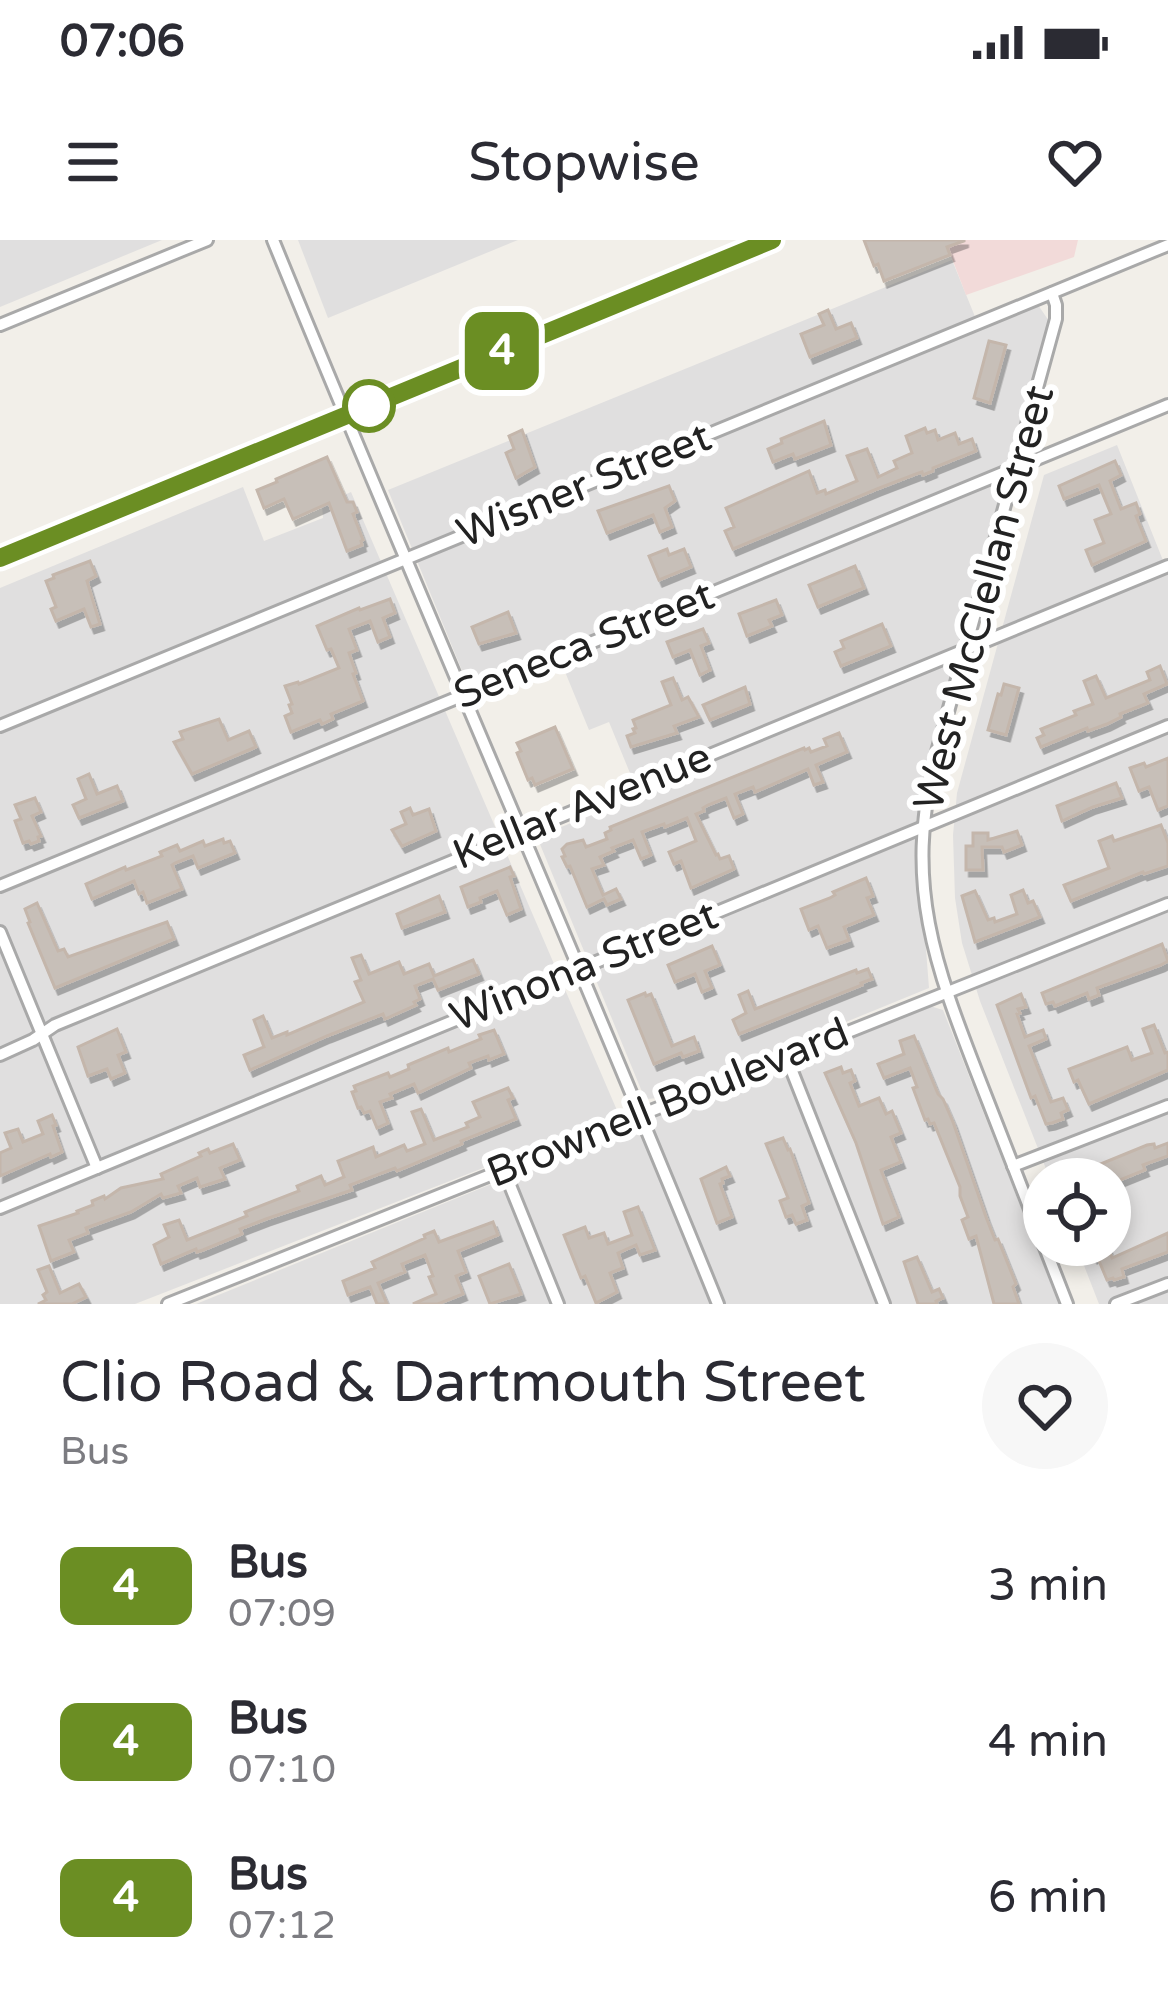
<!DOCTYPE html>
<html lang="en">
<head>
<meta charset="utf-8">
<style>
	body { margin:0; font-family:"Varela Round",sans-serif; background:#f7f7f7; color:#2b2b33; height:100vh; display:flex; flex-direction:column; font-size:45px; white-space:nowrap }
	* { box-sizing:border-box; margin:0 }
	p { font-size:39px; color:#7c7c81 }
	.icon { flex:none; width:66px; height:66px; fill:none; stroke:currentColor; stroke-width:2; stroke-linecap:round; stroke-linejoin:round }
	.map { position:relative; height:1064px; overflow:hidden }
	.side { display:flex; flex-direction:column; background:#fff; flex:1 }
	.side>* { flex:none }
	.badge { padding:0 24px; border-radius:18px; font-size:42px; line-height:78px }
	.tools { position:absolute; left:1023px; top:918px; display:grid; gap:24px }
	.tools a { display:grid; place-items:center; width:108px; height:108px; border-radius:50%; background:#fff; box-shadow:0 6px 18px #0003; font-size:60px }
	.map>.badge { position:absolute; translate:-50% -50%; box-shadow:0 0 0 6px #fff }
	.round { display:grid; place-items:center; flex:none; width:126px; height:126px; border-radius:63px; background:#f7f7f7 }
	.headline { display:flex; align-items:center; justify-content:space-between; height:204px; padding:0 60px }
	h1 { font-size:57px; font-weight:600; line-height:90px }
	ul { padding:0; list-style:none }
	li { display:flex; align-items:center; gap:36px; height:156px; padding:0 60px }
	li div { flex:1 }
	li b { display:block; font-size:45px }
	li em { font-style:normal }
	li .badge { min-width:132px; font-weight:700; text-align:center }
	.status { display:flex; justify-content:space-between; align-items:center; height:84px; padding:0 60px; background:#fff; direction:ltr }
	.status svg { height:33px; fill:currentColor }
	header { display:flex; justify-content:space-between; align-items:center; height:156px; padding:0 60px; background:#fff; font-size:54px; font-weight:600 }
	.map>svg:first-child { display:block }
	.residential { fill:#e0dfdf }
	.commercial { fill:#f2dad9 }
	.building { fill:#c7bfb8; stroke:#c4b6ab; stroke-width:3; filter:url(#shadow) }
	.lines { fill:none; stroke-linecap:round; stroke-linejoin:round }
	.street-casing { stroke:#a9a9a9; stroke-width:16 }
	.secondary-casing { stroke:#707d05; stroke-width:21 }
	.street { stroke:#fff; stroke-width:10 }
	.secondary { stroke:#f7fabf; stroke-width:15 }
	.line-casing { stroke:#fff; stroke-width:27 }
	.line { stroke:#6b8e23; stroke-width:18 }
	.stop-dot { fill:#fff; stroke:#6b8e23; stroke-width:6 }
	.labels { text-anchor:middle; dominant-baseline:central; stroke-width:12; stroke-linejoin:round; paint-order:stroke }
	.street-label { font-size:42px; fill:#222; stroke:#fff }
</style>
</head>
<body>
<div class="status"><b>07:06</b><svg viewBox="0 0 49 12"><path d="M0 12V9h3v3zM5 12V6h3v6zM10 12V3h3v9zM15 12V0h3v12zM26 1h20v11H26zM47 4h2v5h-2z"/></svg></div>
<header><svg class="icon" aria-label="menu" viewBox="0 0 24 24"><path d="M4 6h16M4 12h16M4 18h16"/></svg>Stopwise<svg class="icon" aria-label="heart" viewBox="0 0 24 24"><path d="M12 20l-8-8c-3-5 5-10 8-4 3-6 11-1 8 4z"/></svg></header>
<div class="map">
<svg width="1168" height="1064" viewBox="0 0 1168 1064">
	<defs>
		<filter id="shadow"><feDropShadow dx="3.5" dy="6" stdDeviation="0" flood-color="#0004"/></filter>
	</defs>
	<rect width="100%" height="100%" fill="#f2efe9"/>
	<!-- residential -->
	<g class="residential">
		<path d="M0 0H162L0 67Z"/>
		<path d="M298 0H518L328 78Z"/>
		<path d="M952 20 980 89 1038 65 1049 81 916 581 929 748 660 858 645 859 537 597 639 555 609 482 589 490 556 410 480 441H471L463 433 388 250Z"/>
		<path d="M1117 205 1168 333V1064H1099L1076 1005H1110V939H1050L980 761 962 703 955 658 953 595 957 553 1044 235Z"/>
		<path d="M243 247 264 301 323 278 322 265 351 252 619 875 135 1064H0V348Z"/>
		<path d="M930 766 943 770 1059 1064H196Z"/>
	</g>
	<!-- commercial -->
	<path class="commercial" d="M945 0H1078L1074 17 966 55Z"/>
	<!-- building -->
	<g class="building">
		<path d="M864 0H964V1L947 7 950 15 884 41 878 24 874 26Z"/>
		<path d="M828 70 836 89 851 83 857 98 810 117 801 94 824 85 819 74Z"/>
		<path d="M989 101 1006 105 990 163 974 158Z"/>
		<path d="M824 181 831 205 795 219 793 214 773 222 768 209 782 203 781 199Z"/>
		<path d="M925 188 927 193 935 190 938 200 955 193 959 204 972 199 976 211 933 228V231L923 235 922 232 916 234 877 249 733 309 725 291 734 287 726 268 809 231 817 253 825 250 826 254 857 241 847 216 867 209 878 237 897 228 894 221 912 213 906 196Z"/>
		<path d="M522 190 535 227 516 238 506 213 514 209 509 196Z"/>
		<path d="M327 217 347 262H353L357 272 353 274 363 300 361 301 362 305 347 311 329 263 293 279 284 259 264 268 257 250 277 242 276 239Z"/>
		<path d="M1115 221 1121 235 1110 241 1121 269 1136 263 1140 274 1136 276 1146 301 1092 325 1086 310 1104 303 1095 280 1111 274 1099 245 1064 259 1059 246Z"/>
		<path d="M669 246 675 261 665 268 672 287 660 292 653 275 607 293 598 271Z"/>
		<path d="M667 309 669 315 684 309 691 327 659 340 649 316Z"/>
		<path d="M90 321 96 336 87 341 100 384 91 387 84 369 56 381 51 369 56 367 46 341 54 338 53 335Z"/>
		<path d="M855 326 864 348 818 367 809 345Z"/>
		<path d="M390 359 395 373 383 378 390 397 378 402 370 381 349 389 357 410 349 413 356 433 353 434 363 461 331 474 333 479 322 484 320 480 291 492 285 476 292 473 289 465 292 464 285 446 298 442 299 444 339 428 331 409 327 410 317 386 359 368 360 370Z"/>
		<path d="M776 360 782 375 769 380 772 386 747 396 739 374Z"/>
		<path d="M508 372 516 393 479 404 472 387Z"/>
		<path d="M882 384 891 406 841 426 835 412 844 408 841 401Z"/>
		<path d="M703 389 709 403 701 406 710 430 700 435 690 410 673 417 667 402Z"/>
		<path d="M1160 426 1167 444 1144 454 1148 463 1120 474 1121 477 1107 484 1088 491 1087 488 1041 507 1037 498 1044 495 1041 489 1076 475 1074 471 1093 464 1084 441 1096 436 1106 458 1150 440 1147 432Z"/>
		<path d="M673 438 682 460 688 457 699 477 674 486 677 493 631 507 627 496 635 493 633 489 636 488 633 480 671 465 662 442Z"/>
		<path d="M1004 444 1019 448 1006 495 988 490 998 454 1001 455Z"/>
		<path d="M745 447 750 464 710 480 703 465Z"/>
		<path d="M219 479 228 500 249 491 256 507 192 534 174 502 183 499 180 492Z"/>
		<path d="M555 487 573 529 535 545 532 538 528 540 517 513 521 511 517 503Z"/>
		<path d="M839 493 847 512 816 525 823 542 814 545 808 529 755 552 753 547 735 554 743 574 734 578 726 558 708 565 703 568 704 571 696 574 716 615 718 614 720 619 729 616 734 629 691 648 681 621 674 624 669 612 696 601 687 578 665 587 664 584 642 592 651 615 641 619 633 600 612 608 614 611 600 617 604 625 592 629 603 655 616 649 621 659 607 665 604 659 587 667 570 626 567 627 562 617 565 616 562 609 567 604 583 600 586 607 607 599 605 593 611 590 610 587 804 508 805 510 809 508 811 512 827 506 824 499Z"/>
		<path d="M1168 518V566L1158 570 1149 547 1139 551 1130 528 1144 523 1146 527Z"/>
		<path d="M89 534 97 554 117 546 123 561 79 578 73 565 86 559 78 539Z"/>
		<path d="M1116 543 1122 558 1093 567 1062 581 1057 566Z"/>
		<path d="M35 558 41 572 32 576 41 596 38 597 39 601 31 604 29 601 23 603 15 581 21 579 15 565Z"/>
		<path d="M410 568 413 575 429 569 436 591 402 606 392 590 406 584 401 572Z"/>
		<path d="M1161 585 1168 603V626L1144 634 1143 632 1071 661 1064 645 1109 628 1099 601 1112 596 1114 601Z"/>
		<path d="M1017 591 1022 605 1004 612 1002 607H982L983 630H966V606H973V593H988V600Z"/>
		<path d="M223 599 224 603 230 601 235 613 198 628 193 616 175 623 172 625 182 649 147 663 143 652 139 654 134 641 92 659 86 644 125 627 126 630 162 616 160 612 177 605 180 611 203 601 205 606Z"/>
		<path d="M510 627 514 636 510 637 521 669 507 675 497 651 480 658 481 662 468 667 461 647Z"/>
		<path d="M866 638 873 656 867 658 874 675 844 687 849 700 827 708 818 686 809 690 801 669 830 658 835 655 833 652Z"/>
		<path d="M1023 650 1028 663 1033 661 1040 677 975 702 962 656 975 651 988 680 994 678 995 682 1017 674 1011 655Z"/>
		<path d="M439 656 445 672 402 688 397 674Z"/>
		<path d="M37 663 58 711 64 709 68 717 167 682 174 699 55 748 28 683 30 682 25 669Z"/>
		<path d="M1162 704 1168 721 1161 725 1097 748 1099 755 1089 759 1087 753 1055 766 1053 762 1046 764 1042 753Z"/>
		<path d="M712 706 720 725 705 731 712 748 702 752 695 734 675 742 668 725Z"/>
		<path d="M361 715 369 734 399 722 404 734 429 724 434 736 473 720 479 734 438 750 433 739 415 746 420 759 414 762 416 765 385 779 383 774 327 796 250 830 244 815 264 807 254 780 263 776 272 798 287 792V795L364 762 355 742 361 740 352 718Z"/>
		<path d="M868 729 872 739 861 743 862 745 739 794 733 780 746 773 739 755 748 751 755 769 856 730 857 733Z"/>
		<path d="M645 753 646 756 651 754 672 806 694 797 699 811 683 817 681 813 654 824 628 760Z"/>
		<path d="M1021 754 1026 767 1018 769 1020 773 1017 774 1025 797 1043 790 1046 799 1029 806 1051 862 1063 858 1068 870 1061 873 1063 879 1052 883 1046 884 1035 856 1031 858 997 765Z"/>
		<path d="M1154 785 1165 813 1168 812V830L1089 864 1078 840 1074 842 1069 829 1127 807 1132 820 1152 813 1143 789Z"/>
		<path d="M117 789 126 812 118 815 125 833 111 839 107 829 88 836 78 807Z"/>
		<path d="M494 790 504 814 489 820 488 816 469 823 471 828 418 853 414 844 390 854 392 858 380 862 388 883 377 888 370 871 364 873 361 867 358 868 352 852 356 851 354 846 388 833 390 837 409 829 408 825 448 808 449 812 481 799 479 795Z"/>
		<path d="M914 796 938 854 943 859 953 882 986 977 995 1000 998 999 1016 1044 1013 1047 1019 1064H994L976 996 969 999 962 980 968 977 960 956V947L934 883 930 884 928 879 925 880 913 848 917 847 910 828 884 838 878 824 904 814 900 801Z"/>
		<path d="M841 827 843 833 851 830 855 841 850 843 859 866 879 858 886 874 892 871 901 893 891 897 901 922 881 930 899 977 883 984 856 903 825 833Z"/>
		<path d="M508 848 513 858 508 860 516 879 461 901 462 904 397 931 395 928 350 945 352 950 266 979 240 989 242 994 203 1010 197 1012 196 1009 161 1024 154 1005 169 997 164 985 179 980 187 1000 247 976 245 972 299 951 297 946 321 936 325 945 344 937 338 921 373 907 376 917 404 905 407 911 425 904 412 872 421 869 434 900 468 887 466 883 480 877 473 862Z"/>
		<path d="M52 875 56 885 53 886 62 912 51 917 50 914 0 936V913L11 908 5 893 18 889 23 902 43 894 38 881Z"/>
		<path d="M783 898 788 910 790 909 809 963 802 966 807 980 796 984 792 975 786 977 780 961 788 958 766 904Z"/>
		<path d="M1168 903V916L1143 925 1145 930 1110 944V934L1097 939H1058L1066 935 1065 931 1081 925 1082 929 1091 928 1147 905 1154 904 1155 908Z"/>
		<path d="M233 904 240 920 220 928 225 939 200 947 197 938 178 946 181 953 163 958 161 954 131 972 86 988 88 993 69 1000 74 1012 51 1021 39 986 78 973 77 971 93 965 92 961 104 956 105 959 121 948 163 939 161 934 201 916 199 913 208 909 210 913Z"/>
		<path d="M726 927 730 936 722 939 723 943 720 944 732 977 717 983 701 939Z"/>
		<path d="M638 967 655 1010 640 1015 636 1005 618 1013 623 1028 610 1033 617 1052 596 1063 585 1036 581 1038 564 995 585 987 589 998 604 993 608 1004 632 995 624 972Z"/>
		<path d="M493 982 498 995 458 1011 466 1032 456 1036 463 1054 438 1064H413L436 1054 429 1037 433 1036 425 1015 402 1024 405 1032 378 1043 387 1064H377L370 1047 348 1055 343 1041 375 1028 372 1022 425 998 424 995 434 991 439 1002Z"/>
		<path d="M1168 993V1012L1122 1029 1124 1037 1114 1040 1113 1038 1107 1040 1097 1016 1094 1017 1089 1005H1107L1112 1018Z"/>
		<path d="M917 1017 932 1052 939 1049 943 1058 936 1061 937 1064H918L904 1022Z"/>
		<path d="M509 1024 521 1054 490 1064 479 1036Z"/>
		<path d="M49 1026 60 1053 79 1044 86 1057 72 1064H38L46 1060 43 1055 47 1052 38 1030Z"/>
	</g>
	<g class="lines">
		<!-- street casing -->
		<g class="street-casing">
			<g id="street">
				<path d="M273 0C418 356 574 708 718 1064"/>
				<path d="M0 85 207 0"/>
				<path d="M0 486 1168 5"/>
				<path d="M0 646 1168 165"/>
				<path d="M0 692 97 928"/>
				<path d="M0 815 33 800 55 785 1168 326"/>
				<path d="M786 816 884 1064"/>
				<path d="M1013 926 1168 866"/>
				<path d="M503 928 558 1064"/>
				<path d="M0 968 1168 486"/>
				<path d="M1044 1005C1023 950 1001 896 980 841 935 725 904 646 935 519L1056 79V65L1052 53"/>
				<path d="M1044 1005 1067 1064"/>
				<path d="M168 1064 1168 664"/>
				<path d="M1116 1064 1168 1044"/>
			</g>
		</g>
		<!-- secondary casing -->
		<g class="secondary-casing">
			<path id="secondary" d="M0 318 772 0"/>
		</g>
		<!-- street -->
		<use href="#street" class="street"/>
		<!-- secondary -->
		<use href="#secondary" class="secondary"/>
	</g>
	<g class="lines">
		<!-- line casing -->
		<g class="line-casing">
			<path id="line" d="M0 318 772 0"/>
		</g>
		<!-- line -->
		<use href="#line" class="line"/>
	</g>
	<!-- markers -->
	<circle class="stop-dot" cx="369" cy="166" r="24"/>
	<g class="labels">
		<!-- street labels -->
		<g class="street-label">
			<text transform="translate(584 245) rotate(-22)">Wisner Street</text>
			<text transform="translate(984 358) rotate(-75)">West McClellan Street</text>
			<text transform="translate(584 405) rotate(-22)">Seneca Street</text>
			<text transform="translate(582 566) rotate(-22)">Kellar Avenue</text>
			<text transform="translate(584 726) rotate(-22)">Winona Street</text>
			<text transform="translate(668 863) rotate(-22)">Brownell Boulevard</text>
		</g>
	</g>
</svg>
<div class="tools">
<a><svg class="icon" aria-label="locate" viewBox="0 0 24 24"><circle cx="12" cy="12" r="6"/><path d="M12 2v4M12 18v4M2 12h4M18 12h4"/></svg></a>
</div>
<b class="badge" style="left:502px;top:111px;background:#6b8e23;color:#fff">4</b>
</div>
<section class="side">
<div class="headline"><div><h1>Clio Road &amp; Dartmouth Street</h1><p>Bus</p></div><a class="round"><svg class="icon" aria-label="heart" viewBox="0 0 24 24"><path d="M12 20l-8-8c-3-5 5-10 8-4 3-6 11-1 8 4z"/></svg></a></div>
<ul>
<li><span class="badge" style="background:#6b8e23;color:#fff">4</span><div><b>Bus</b><p>07:09</p></div><em>3 min</em></li>
<li><span class="badge" style="background:#6b8e23;color:#fff">4</span><div><b>Bus</b><p>07:10</p></div><em>4 min</em></li>
<li><span class="badge" style="background:#6b8e23;color:#fff">4</span><div><b>Bus</b><p>07:12</p></div><em>6 min</em></li>
</ul>
</section>
</body>
</html>
